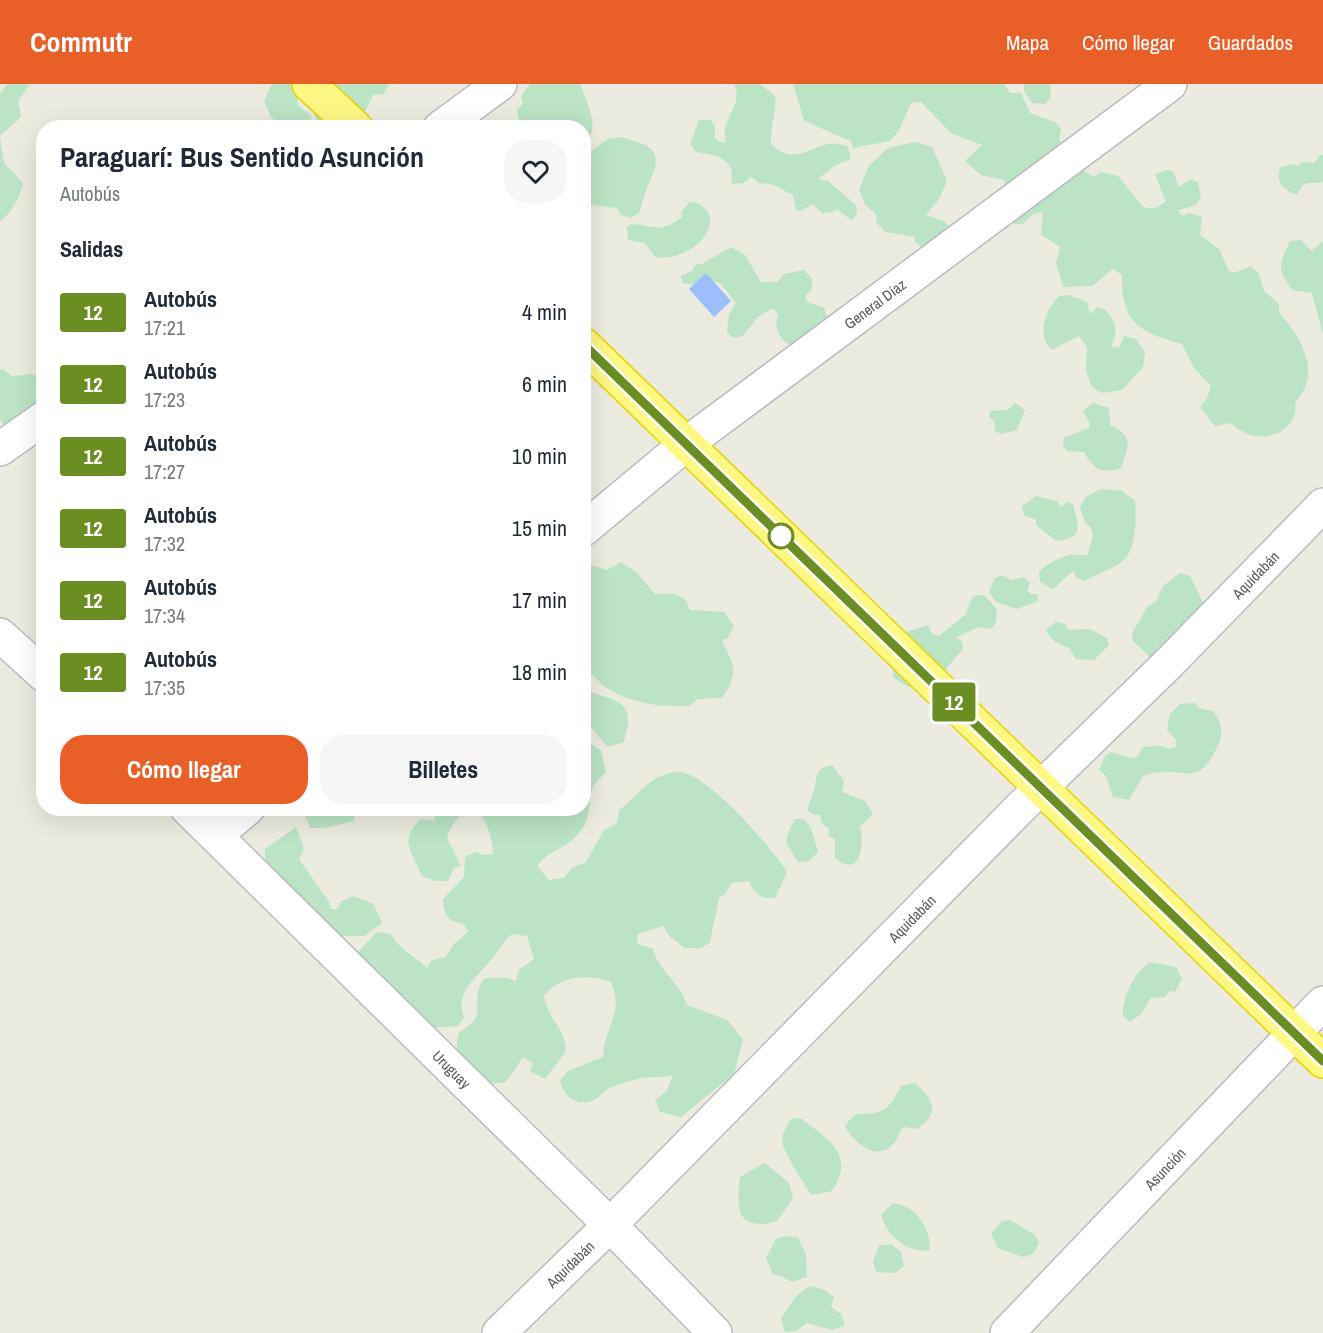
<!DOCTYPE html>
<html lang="es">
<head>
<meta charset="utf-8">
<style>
	body { margin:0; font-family:"Archivo Narrow",sans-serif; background:#f6f6f7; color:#1f2937; height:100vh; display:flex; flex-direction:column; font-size:22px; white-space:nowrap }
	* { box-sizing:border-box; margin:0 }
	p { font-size:20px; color:#747a83 }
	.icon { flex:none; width:33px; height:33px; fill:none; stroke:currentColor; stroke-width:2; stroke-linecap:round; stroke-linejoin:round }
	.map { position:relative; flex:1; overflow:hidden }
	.details { position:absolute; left:36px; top:36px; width:555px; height:696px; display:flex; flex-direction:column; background:#fff; border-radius:24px; box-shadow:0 6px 24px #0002 }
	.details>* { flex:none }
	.badge { padding:0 12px; border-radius:4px; font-size:21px; line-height:39px }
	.map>.badge { position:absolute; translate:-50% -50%; box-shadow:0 0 0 3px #fff }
	h2 { padding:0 24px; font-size:22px; line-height:54px }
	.round { display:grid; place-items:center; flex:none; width:63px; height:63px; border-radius:24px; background:#f6f6f7 }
	.overview { display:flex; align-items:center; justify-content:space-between; height:102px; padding:0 24px }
	h1 { font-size:28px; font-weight:800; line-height:45px }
	.button { display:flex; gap:12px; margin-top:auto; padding:12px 24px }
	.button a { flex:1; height:69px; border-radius:24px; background:#e85f28; color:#fff; font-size:24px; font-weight:800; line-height:69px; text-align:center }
	.button a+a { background:#f6f6f7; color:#1f2937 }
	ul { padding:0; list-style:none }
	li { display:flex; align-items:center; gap:18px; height:72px; padding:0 24px }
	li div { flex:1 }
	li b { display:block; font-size:22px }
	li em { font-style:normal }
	li .badge { min-width:66px; font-weight:700; text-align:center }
	header { display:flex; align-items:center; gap:36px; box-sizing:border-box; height:84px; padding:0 30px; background:#e85f28; color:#fff }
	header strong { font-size:28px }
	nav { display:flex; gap:33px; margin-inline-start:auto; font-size:21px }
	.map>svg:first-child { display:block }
	.green { fill:#bae4c3 }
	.water { fill:#9bbeff }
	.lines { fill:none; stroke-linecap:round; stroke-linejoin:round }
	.minor-casing { stroke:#babbc1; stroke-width:36 }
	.highway-casing { stroke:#e9d200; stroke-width:36 }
	.minor { stroke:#fff; stroke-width:33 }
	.highway { stroke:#fdf784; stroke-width:33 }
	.line-casing { stroke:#fff; stroke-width:14 }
	.line { stroke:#6b8e23; stroke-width:9 }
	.stop-dot { fill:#fff; stroke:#6b8e23; stroke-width:3 }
	.labels { text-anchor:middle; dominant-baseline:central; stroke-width:5; stroke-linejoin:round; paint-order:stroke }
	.street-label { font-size:15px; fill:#585a60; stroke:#fff }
</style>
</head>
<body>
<header>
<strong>Commutr</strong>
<nav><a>Mapa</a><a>Cómo llegar</a><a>Guardados</a></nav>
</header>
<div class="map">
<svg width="1323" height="1249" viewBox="0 0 1323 1249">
	<rect width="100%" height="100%" fill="#ebebdf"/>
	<!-- green -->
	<g class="green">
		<path d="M7 0H30L18 17 21 33 0 52V10Z"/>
		<path d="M272 0H296L298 22 311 31 312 44 283 43 271 33 264 17Z"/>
		<path d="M313 0H389L384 10 373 11 363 32 348 43H325L317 37 307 14Z"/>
		<path d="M530 0H580C587 20 602 43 584 62V44L524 43 519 37 517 25 523 20 521 13Z"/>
		<path d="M734 0H760L775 12C777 27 770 42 771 60 800 89 818 48 848 63L851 75 836 81 818 95 828 97 856 121 857 129 852 137 837 125 833 128 822 129 813 120 800 127 796 126 793 111 771 100 759 99 751 93 743 99 732 100C730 95 733 90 731 85 724 70 709 71 696 68L690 60 699 36H711L715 43V54L719 58H726C725 53 724 47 725 43 730 28 742 16 734 0Z"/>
		<path d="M793 0H1004L1010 9H1021L1030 29 1055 38 1061 45 1059 55 1064 62 1007 108 1004 96 981 91 965 77 982 61 951 49 921 18 911 19 898 48 890 57 853 64 851 57 804 37Z"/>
		<path d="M1024 0H1050L1051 13 1045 20 1032 19 1024 7Z"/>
		<path d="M0 53 4 79 23 99C20 113 11 129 0 138Z"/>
		<path d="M620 53C644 59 666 64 651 94 646 104 643 118 639 129L630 134 621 131 617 124 593 121 584 114V72L608 55Z"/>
		<path d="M915 58 932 63 947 97 939 115 926 131 944 137 950 144 923 164 915 158V153L885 148 877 139 876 130 865 121 859 105 869 82 888 64Z"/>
		<path d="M1320 71H1323V98C1308 101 1306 94 1297 111 1283 105 1276 100 1280 84L1291 80 1299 82 1302 78 1314 79Z"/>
		<path d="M1080 84 1094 93 1101 88 1118 92 1143 123 1153 125 1166 118 1155 90 1167 86 1174 88 1178 103 1191 95 1198 98 1201 114 1194 122 1178 126 1182 132 1190 129 1202 133 1200 151 1220 166 1228 186 1234 189 1251 182 1259 190 1264 207 1279 220V228C1301 254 1323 288 1295 319 1299 341 1276 355 1255 352 1246 351 1237 344 1230 339L1215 342 1200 323 1207 314 1211 302 1195 285 1182 260C1139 248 1121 239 1122 191L1113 185 1092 202 1063 203 1056 179 1060 163 1041 151 1043 128 1033 130 1023 140H1015L1009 131Z"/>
		<path d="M695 118C733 135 692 179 655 173L645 159 628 156 627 143 632 140C657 142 659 150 682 133L681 128 689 119Z"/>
		<path d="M1301 156 1311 167 1323 157V251L1312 209 1293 206C1275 185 1280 180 1290 157Z"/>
		<path d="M731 163 745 171 761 198H778L783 190 804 186 812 195V205L805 212 807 218 824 224 827 233 824 242 795 262C781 259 773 245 778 231L773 224 758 233 743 252 733 254 727 248 729 230 736 219 720 199 711 197 699 202 683 199 681 192 692 187 695 181 702 180Z"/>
		<path d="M1069 211 1087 218 1090 230 1097 223 1106 226C1116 239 1119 249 1111 262L1119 264 1124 252 1136 255 1145 268 1143 283 1122 306 1103 309 1092 303 1086 287 1087 263 1079 252 1052 266C1036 252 1045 224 1060 212Z"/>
		<path d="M3 285 12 292 31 290 43 295 40 319 5 346 0 334V286Z"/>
		<path d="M1015 319 1025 326 1017 346 1001 350 995 347 994 337 989 333 990 327 1007 326Z"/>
		<path d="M1093 319 1109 324 1110 341C1135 353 1128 362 1121 384 1100 391 1093 384 1084 368L1068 367 1063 362 1064 354 1089 344 1090 340 1083 327Z"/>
		<path d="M1101 405 1122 407 1135 417C1136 434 1137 464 1123 477 1112 486 1097 489 1085 497L1077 494 1073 487 1053 505 1040 498 1039 488C1044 481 1061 473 1069 471 1076 469 1081 473 1088 470L1093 450 1091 443 1085 439 1080 423 1086 413Z"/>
		<path d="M1036 412 1057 417 1061 423 1067 418 1073 419C1077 440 1087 454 1056 457L1036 441V436L1024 431 1022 422Z"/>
		<path d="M621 478 636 488 655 510H675L685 515 690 526 724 528 734 542 728 554 722 556C733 583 741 586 722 614L698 615 689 622C662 624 624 618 603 601 597 596 593 590 586 586L584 479 607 486Z"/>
		<path d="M1180 489 1190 492 1201 515 1209 524 1151 574 1132 556 1133 547 1148 522 1156 518 1163 502Z"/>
		<path d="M1003 491 1011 496 1024 493 1030 499 1027 506 1031 510H1037L1038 517 1017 525 996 518 989 508 995 494Z"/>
		<path d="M984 511 997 525 996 539 991 545 979 543 955 554 962 557 963 565C941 587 930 623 893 593L892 578 907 548 928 541 932 550 939 552 965 531 973 512Z"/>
		<path d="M1056 538 1065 540 1068 546 1090 545 1107 554 1109 561 1094 576 1076 575 1069 564C1057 559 1052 558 1046 546Z"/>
		<path d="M584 602C594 617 630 608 628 639 628 645 625 651 624 658L608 663C598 654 594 644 584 636Z"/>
		<path d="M1195 619 1199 624 1213 627C1221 637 1224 649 1218 662 1195 710 1181 677 1143 692L1129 716 1113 713 1106 692 1099 686 1105 672 1111 668 1131 674 1138 672 1142 664C1152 662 1160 660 1169 665L1176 663V656L1167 646 1170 630 1180 620Z"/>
		<path d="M584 655 601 667 606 688C602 693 593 700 592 706 588 719 591 731 583 743 568 767 551 763 537 782L549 796 564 794 572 784 586 778 604 746 617 739 619 726C640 711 646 693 676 688 703 684 773 765 787 788L775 814C761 815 754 810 749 797L731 799 726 809 719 814 710 858 701 864H685L670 853 663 842 637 850 638 860 653 865C659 888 679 897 687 921L727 936 743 955 734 990 681 1033 660 1028 655 1016 666 1008 673 991C661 995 650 992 641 994 631 997 619 1000 609 1004 604 1007 600 1013 594 1016 577 1024 563 1012 560 996L568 987 603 973C604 943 625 929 611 898 589 889 558 892 544 912 549 938 564 941 566 967L545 995 530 987 533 979 523 973 506 998 484 1001C469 985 449 970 460 947 492 932 466 917 485 894H507L516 897 518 887 534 875 527 852 512 850C503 858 499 867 491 876 476 894 454 909 464 933L458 942 426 944 355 871 377 848 391 850C401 868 412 869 427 884L432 876 446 873 453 861 469 847 462 839C446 838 444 829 443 815L464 793 465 773 475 768 483 771 493 770C492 751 488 741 477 726 459 728 453 737 447 754L461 782 453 785 448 797H435L422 792C413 769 397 757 421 735L433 737 439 725 584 724Z"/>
		<path d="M832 681 844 697 842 708 865 717 873 730 860 743C865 762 860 795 835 774V755L828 752 829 745 822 740 820 731H814L807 726C809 719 812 713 814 707 818 692 813 685 832 681Z"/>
		<path d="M312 725H355L354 737 325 744H310L304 729Z"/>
		<path d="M795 735H804L811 744 818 768 809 777 798 778 786 758 788 748Z"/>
		<path d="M296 743 304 765 299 775 329 818 331 825H337L342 817 353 812 373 820 382 839 364 852H342L322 847 265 785V765Z"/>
		<path d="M1150 878 1176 883 1182 895 1175 908 1170 906 1165 913 1151 914 1141 930 1130 938 1123 932C1122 913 1134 889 1150 878Z"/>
		<path d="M915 999C934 1016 941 1029 917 1045L904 1043C898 1048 899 1054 894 1059 878 1079 855 1059 845 1043 858 1020 866 1036 883 1026 892 1021 896 1011 901 1002Z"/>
		<path d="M792 1034H800C827 1054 857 1071 832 1107L812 1111C806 1104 781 1064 782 1056 782 1049 788 1041 792 1034Z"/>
		<path d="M765 1079 789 1099 793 1114 778 1136C767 1142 744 1143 740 1127 737 1117 739 1102 740 1093Z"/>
		<path d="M893 1119C917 1123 930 1143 930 1166 908 1170 887 1152 881 1131Z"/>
		<path d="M1010 1136 1035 1151 1039 1159 1033 1170 1023 1173 998 1164 991 1150 1002 1137Z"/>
		<path d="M786 1152 798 1154 806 1170 807 1193 792 1198 784 1193 773 1190 766 1174 776 1155Z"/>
		<path d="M891 1160 901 1168 904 1182 896 1189 876 1188 873 1177 879 1162Z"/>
		<path d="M810 1202 824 1206 834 1213 831 1223 842 1231 845 1241 832 1246 807 1239 796 1247 785 1248 781 1234 797 1211Z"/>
	</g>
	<!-- water -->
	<path class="water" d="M706 189 731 217 714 233 689 205Z"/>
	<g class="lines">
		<!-- minor casing -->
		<g class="minor-casing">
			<g id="minor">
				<path d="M440 44 500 0"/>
				<path d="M0 365 44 334"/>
				<path id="s1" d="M584 445 686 360 1170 0"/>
				<path d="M0 551 44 591"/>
				<path id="s2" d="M187 724 610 1141 715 1249"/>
				<path d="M216 751 248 724"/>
				<path id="s3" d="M499 1249 610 1141 1018 726 1169 579 1323 421"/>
				<path id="s4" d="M1007 1249 1323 919"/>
			</g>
		</g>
		<!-- highway casing -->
		<g class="highway-casing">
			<g id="highway">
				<path d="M309 0 356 44"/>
				<path d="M584 261 1323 977"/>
			</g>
		</g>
		<!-- minor -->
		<use href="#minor" class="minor"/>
		<!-- highway -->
		<use href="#highway" class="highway"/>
	</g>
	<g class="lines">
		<!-- line casing -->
		<g class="line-casing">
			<path id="line" d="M584 261 1323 977"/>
		</g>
		<!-- line -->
		<use href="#line" class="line"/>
	</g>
	<!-- markers -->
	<circle class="stop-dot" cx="781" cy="452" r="12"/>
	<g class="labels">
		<!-- street labels -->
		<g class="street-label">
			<text stroke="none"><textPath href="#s1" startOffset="368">General Díaz</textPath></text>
			<text stroke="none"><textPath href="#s3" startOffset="1071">Aquidabán</textPath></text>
			<text stroke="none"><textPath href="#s3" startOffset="585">Aquidabán</textPath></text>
			<text stroke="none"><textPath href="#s2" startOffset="372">Uruguay</textPath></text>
			<text stroke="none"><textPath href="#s4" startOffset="228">Asunción</textPath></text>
			<text stroke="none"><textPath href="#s3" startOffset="99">Aquidabán</textPath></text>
		</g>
	</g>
</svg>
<b class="badge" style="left:954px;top:618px;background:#6b8e23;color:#fff">12</b>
<section class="details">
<div class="overview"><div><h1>Paraguarí: Bus Sentido Asunción</h1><p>Autobús</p></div><a class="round"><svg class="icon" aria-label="heart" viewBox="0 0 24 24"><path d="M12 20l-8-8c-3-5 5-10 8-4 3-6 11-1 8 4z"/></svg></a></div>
<h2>Salidas</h2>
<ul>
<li><span class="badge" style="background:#6b8e23;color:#fff">12</span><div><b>Autobús</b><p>17:21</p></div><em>4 min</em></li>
<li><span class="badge" style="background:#6b8e23;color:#fff">12</span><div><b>Autobús</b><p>17:23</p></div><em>6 min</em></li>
<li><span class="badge" style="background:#6b8e23;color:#fff">12</span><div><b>Autobús</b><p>17:27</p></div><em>10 min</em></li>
<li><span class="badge" style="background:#6b8e23;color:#fff">12</span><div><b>Autobús</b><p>17:32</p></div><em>15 min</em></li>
<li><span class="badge" style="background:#6b8e23;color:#fff">12</span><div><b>Autobús</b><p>17:34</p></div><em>17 min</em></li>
<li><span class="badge" style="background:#6b8e23;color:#fff">12</span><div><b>Autobús</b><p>17:35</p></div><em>18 min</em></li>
</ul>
<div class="button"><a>Cómo llegar</a><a>Billetes</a></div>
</section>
</div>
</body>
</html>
